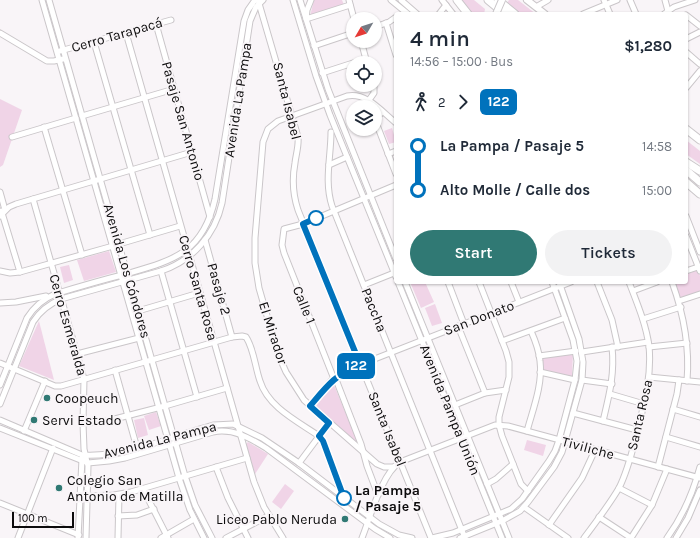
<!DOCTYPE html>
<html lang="en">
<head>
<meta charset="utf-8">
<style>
	body { margin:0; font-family:Karla,sans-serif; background:#f2f2f3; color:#1f2937; height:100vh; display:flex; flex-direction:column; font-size:15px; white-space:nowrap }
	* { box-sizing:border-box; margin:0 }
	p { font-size:13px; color:#747a83 }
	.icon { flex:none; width:22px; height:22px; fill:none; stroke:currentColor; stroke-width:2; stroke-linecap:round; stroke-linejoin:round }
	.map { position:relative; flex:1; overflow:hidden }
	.sheet { position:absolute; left:394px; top:12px; width:294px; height:272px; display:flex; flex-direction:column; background:#fff; border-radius:4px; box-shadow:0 1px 3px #0004 }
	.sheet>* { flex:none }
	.badge { padding:0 8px; border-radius:6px; font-size:14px; line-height:26px }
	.needle { width:26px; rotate:231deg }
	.buttons { position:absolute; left:346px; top:12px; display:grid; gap:8px }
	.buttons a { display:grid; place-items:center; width:36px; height:36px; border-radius:50%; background:#fff; box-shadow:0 1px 3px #0004; font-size:20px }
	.scale { position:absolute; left:12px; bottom:10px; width:62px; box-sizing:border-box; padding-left:4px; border:2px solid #0c0b0c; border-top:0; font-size:11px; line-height:14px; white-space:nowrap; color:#0c0b0c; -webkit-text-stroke:3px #f9f5f8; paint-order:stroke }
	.map>.badge { position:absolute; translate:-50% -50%; box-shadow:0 0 0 2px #fff }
	.legs { display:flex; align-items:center; gap:6px; height:44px; padding:0 16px; font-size:13px }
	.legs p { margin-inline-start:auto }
	.summary { display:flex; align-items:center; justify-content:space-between; height:68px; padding:0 16px }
	h1 { font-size:22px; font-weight:600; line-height:30px }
	.button { display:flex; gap:8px; margin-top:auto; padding:8px 16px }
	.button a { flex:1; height:46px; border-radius:24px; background:#307974; color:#fff; font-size:16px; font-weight:600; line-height:46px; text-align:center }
	.button a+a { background:#f2f2f3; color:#1f2937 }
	ul { padding:0 16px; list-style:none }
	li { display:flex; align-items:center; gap:14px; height:44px; font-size:15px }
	li i { display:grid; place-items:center; width:6px; height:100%; margin:0 5px; background:currentColor }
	li i::after { content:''; width:10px; height:10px; margin:-5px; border:3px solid; border-radius:50%; background:#fff }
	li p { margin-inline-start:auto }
	li:first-child i { background:linear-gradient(#0000 50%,currentColor 0) }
	li:last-child i { background:linear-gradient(currentColor 50%,#0000 0) }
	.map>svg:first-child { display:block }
	.green { fill:#f0d4e7 }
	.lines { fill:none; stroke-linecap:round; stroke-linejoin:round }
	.minor-casing { stroke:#cac6c9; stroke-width:7 }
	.major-casing { stroke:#cac6c9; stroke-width:8 }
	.highway-casing { stroke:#cac6c9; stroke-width:9 }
	.minor { stroke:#fff; stroke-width:5 }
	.major { stroke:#fff; stroke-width:6 }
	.highway { stroke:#fff; stroke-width:7 }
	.major-bridge-casing { stroke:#cac6c9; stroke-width:8; stroke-linecap:butt }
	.major-bridge { stroke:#fff; stroke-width:6 }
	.line-1-casing { stroke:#fff; stroke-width:9 }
	.line-1 { stroke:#0072bc; stroke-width:6 }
	.stop-1-dot { fill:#fff; stroke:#0072bc; stroke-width:2 }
	.poi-dot { fill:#307974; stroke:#f9f5f8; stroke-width:1.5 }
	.labels { text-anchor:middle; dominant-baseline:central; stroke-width:4; stroke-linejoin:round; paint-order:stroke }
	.street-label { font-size:14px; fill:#0c0b0c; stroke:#f9f5f8 }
	.poi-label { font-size:14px; fill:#0c0b0c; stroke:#f9f5f8; text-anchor:start }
	.stop-label { font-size:14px; font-weight:bold; fill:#0c0b0c; stroke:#f9f5f8; text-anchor:start }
</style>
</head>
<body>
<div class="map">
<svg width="700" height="538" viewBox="0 0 700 538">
	<rect width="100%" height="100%" fill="#f9f5f8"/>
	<!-- green -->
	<g class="green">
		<path d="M314 0H342L344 5 310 16Z"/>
		<path d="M462 0H474L485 9 484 14H472Z"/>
		<path d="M509 0H518L536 14H520L507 3Z"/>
		<path d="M0 99 22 110 3 165 0 167Z"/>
		<path d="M392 128 396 142 389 144 384 131Z"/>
		<path d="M686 140 700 151V164L686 154Z"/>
		<path d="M109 251 116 272 84 281 77 260Z"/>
		<path d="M69 265 73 280 64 283 60 267Z"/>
		<path d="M698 270 700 276V293L681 299 679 298 673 282H686V273Z"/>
		<path d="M410 282H425L434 302 421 308Z"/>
		<path d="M435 304 442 323 432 326 425 308Z"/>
		<path d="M39 321 54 380 19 366Z"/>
		<path d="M573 353 572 377 543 371 542 369V358Z"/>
		<path d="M334 385 359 445 314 407Z"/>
		<path d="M156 412 161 426 149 430 144 416Z"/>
		<path d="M144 418 148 435 138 438 134 420Z"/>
		<path d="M527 440 546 445 543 456 524 450Z"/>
		<path d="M248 442 268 454 255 474 246 444Z"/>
		<path d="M285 484 294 491 281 509 272 502Z"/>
	</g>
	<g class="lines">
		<!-- minor casing -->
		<g class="minor-casing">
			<g id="minor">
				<path d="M42 0 179 478 190 510 204 538"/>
				<path d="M49 0 185 476 195 505 212 538"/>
				<path d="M258 0 298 137C299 146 296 154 295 163 292 179 293 195 298 210L431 538"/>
				<path d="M293 0 316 76 330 115 396 277"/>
				<path d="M300 0 328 89 396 259"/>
				<path d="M311 0 307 10 306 19 350 5"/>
				<path d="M349 0 354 19"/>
				<path d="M391 0 408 14"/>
				<path d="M401 0 417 14"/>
				<path d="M442 0 453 14"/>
				<path d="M604 0 610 14"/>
				<path d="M630 0 636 14"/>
				<path d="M665 0 668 11"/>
				<path d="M536 7 548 0"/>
				<path d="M439 14 446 5"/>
				<path d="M583 14 617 0"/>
				<path d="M664 14 674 7 695 0"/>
				<path d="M686 15 700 26"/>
				<path d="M386 23 396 55"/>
				<path d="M156 24 210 217"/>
				<path d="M375 27 389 22 396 17"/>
				<path d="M0 33 47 61H54L63 59"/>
				<path d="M126 33 254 482 264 507 283 538"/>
				<path d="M686 39 700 32"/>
				<path d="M361 41 367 63"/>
				<path d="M94 42 150 235"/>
				<path d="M314 46 353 33"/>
				<path d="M60 51 171 20"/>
				<path d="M686 52 700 64"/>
				<path d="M354 63 366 59"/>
				<path d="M322 73 353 63"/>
				<path d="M686 88 700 71"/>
				<path d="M369 100 374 93V85"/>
				<path d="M382 112 377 118V125L396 174"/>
				<path d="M82 116 174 89"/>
				<path d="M44 127 82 255"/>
				<path d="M331 132C331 157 324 181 332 206L465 538"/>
				<path d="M12 137 76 118"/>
				<path d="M388 154 396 151"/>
				<path d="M329 165 347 157"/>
				<path d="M0 192 5 210"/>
				<path d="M33 199 84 379 83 423 84 449 88 466 86 538"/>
				<path d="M1 211 2 213 20 272"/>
				<path d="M0 216 9 207 16 204 192 152"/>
				<path d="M686 216 700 252"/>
				<path d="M686 236 700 271"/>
				<path d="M205 240 232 337"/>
				<path d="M119 244 180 226"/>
				<path d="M0 271 10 273 20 272 113 246"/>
				<path d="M161 271 197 397"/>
				<path d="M686 271 698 267"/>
				<path d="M398 282 502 538"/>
				<path d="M405 282 509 538"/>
				<path d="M448 282 464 324"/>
				<path d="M479 282 506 351 509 362V377L499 417V425L502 436 521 484 528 491"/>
				<path d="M511 282 519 302"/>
				<path d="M597 282 612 320 618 347"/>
				<path d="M672 282C684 315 690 346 687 381"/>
				<path d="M364 285 394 273"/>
				<path d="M633 291 657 282"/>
				<path d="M679 301 700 294"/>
				<path d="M0 303 16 302 46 296"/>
				<path d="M138 311 199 293"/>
				<path d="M643 319 681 307"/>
				<path d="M458 326 485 393"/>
				<path d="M502 341 565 318"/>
				<path d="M649 347 687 343"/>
				<path d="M582 352 648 342"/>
				<path d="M77 354 139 338"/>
				<path d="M539 356 576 351"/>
				<path d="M0 363 55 386H61L232 337 242 336 246 337C254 349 255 367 260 381 268 407 297 421 319 436L323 441 344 497"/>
				<path d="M115 370 137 448"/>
				<path d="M540 372 575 380"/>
				<path d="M335 377 361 444 367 466 378 495"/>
				<path d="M649 377 700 382"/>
				<path d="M334 379 284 253 282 245 284 229 303 224 396 185"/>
				<path d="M582 380 612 384"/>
				<path d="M0 385 27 318C34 307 43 299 55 294 78 287 102 280 126 274 174 260 203 253 215 199L244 21 248 10 255 0"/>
				<path d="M610 394 644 404"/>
				<path d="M0 404 33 322C40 311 49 304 61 299L161 271C192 261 215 235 222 203L250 21 256 7 263 0"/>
				<path d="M455 405 485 393 506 390"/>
				<path d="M310 406 331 381 349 369 571 282"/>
				<path d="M673 409 700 417"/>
				<path d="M573 413 637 430"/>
				<path d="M0 420 82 455C126 458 172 436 214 425L233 424 262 438 299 463 379 524 399 535 412 538"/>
				<path d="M603 421C609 396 615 374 612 347"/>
				<path d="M83 423 103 422 165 406 227 388"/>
				<path d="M0 428 88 463 109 461 125 458 213 432C233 428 250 438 266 448L375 529 390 538"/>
				<path d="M24 431 45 381"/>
				<path d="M527 431C533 409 543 384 540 361 539 350 535 340 531 331"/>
				<path d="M666 437 700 447"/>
				<path d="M299 463 329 423"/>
				<path d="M216 467 228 498 248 538"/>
				<path d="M393 467H384L377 464 304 400 286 372 278 354 259 288 255 263V238L263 142 268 129 278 121 347 96C367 92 382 112 396 123"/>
				<path d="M658 467 677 394 679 380"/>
				<path d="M487 484 496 479 513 464"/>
				<path d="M619 488 652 505"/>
				<path d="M143 489 168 538"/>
				<path d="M87 496 114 495 131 492 247 458"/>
				<path d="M0 503 79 535"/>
				<path d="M524 507 568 538"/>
				<path d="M118 516 137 515 154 509"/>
				<path d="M599 517 631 538"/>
				<path d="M549 525 582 478 595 450"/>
				<path d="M18 538 53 448"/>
				<path d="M78 538 82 459"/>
				<path d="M118 538 119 495"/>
				<path d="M161 538 194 519"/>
				<path d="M226 538 268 516"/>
				<path d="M362 538C370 518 382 473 400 462L495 425 508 426 700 478"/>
				<path d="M432 538 453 533 511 509 522 499 549 461 555 451 559 440 575 380 577 361 573 340 552 282"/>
				<path d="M460 538 502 521 520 511 528 502 554 467 562 452 582 380 583 362 579 339 559 282"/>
				<path d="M584 538C596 522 609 505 619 488 628 470 632 452 637 433 644 404 652 376 649 346 646 324 637 303 629 282"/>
				<path d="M631 538 652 505 667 469"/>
				<path d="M667 538C683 516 693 493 700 467"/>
				<path d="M676 538 688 518 700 490"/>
			</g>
		</g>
		<!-- major casing -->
		<g class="major-casing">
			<path id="major" d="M527 0 545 14"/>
		</g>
		<!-- highway casing -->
		<g class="highway-casing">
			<g id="highway">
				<path d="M457 0 468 14"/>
				<path d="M488 0 505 14"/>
				<path d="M498 0 515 14"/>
				<path d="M686 129 700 140"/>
				<path d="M686 162 700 171"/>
				<path d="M686 170 700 182"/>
				<path d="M686 182 700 194"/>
			</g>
		</g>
		<!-- minor -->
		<use href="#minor" class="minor"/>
		<!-- major -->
		<use href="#major" class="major"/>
		<!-- highway -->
		<use href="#highway" class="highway"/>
		<!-- major-bridge casing -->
		<g class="major-bridge-casing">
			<path id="major-bridge" d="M496 14 502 0"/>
		</g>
		<!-- major-bridge -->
		<use href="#major-bridge" class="major-bridge"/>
	</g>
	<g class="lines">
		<!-- line-1 casing -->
		<g class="line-1-casing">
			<path id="line-1" d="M316 218 303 224 360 364C335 375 327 386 310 406L329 423 319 436 323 441 344 498"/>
		</g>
		<!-- line-1 -->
		<use href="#line-1" class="line-1"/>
	</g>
	<!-- markers -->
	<g class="stop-1-dot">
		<circle cx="316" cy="218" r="7"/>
		<circle cx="344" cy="498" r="7"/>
	</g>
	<g class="poi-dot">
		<circle cx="47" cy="398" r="4"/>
		<circle cx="34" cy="420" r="4"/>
		<circle cx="59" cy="488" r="4"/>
		<circle cx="345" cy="519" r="4"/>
	</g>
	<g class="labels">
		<!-- street labels -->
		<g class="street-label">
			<text transform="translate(117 35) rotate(-16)">Cerro Tarapacá</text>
			<text transform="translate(238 100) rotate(-81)">Avenida La Pampa</text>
			<text transform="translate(287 101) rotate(76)">Santa Isabel</text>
			<text transform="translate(183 121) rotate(74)">Pasaje San Antonio</text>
			<text transform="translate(127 271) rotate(74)">Avenida Los Cóndores</text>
			<text transform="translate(198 288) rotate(74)">Cerro Santa Rosa</text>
			<text transform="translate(219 289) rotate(74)">Pasaje 2</text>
			<text transform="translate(304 305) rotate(68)">Calle 1</text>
			<text transform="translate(374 310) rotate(68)">Paccha</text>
			<text transform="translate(479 318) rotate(-21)">San Donato</text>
			<text transform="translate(68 325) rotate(74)">Cerro Esmeralda</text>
			<text transform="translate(273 333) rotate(72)">El Mirador</text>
			<text transform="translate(450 410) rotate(68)">Avenida Pampa Unión</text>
			<text transform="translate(640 415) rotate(-77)">Santa Rosa</text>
			<text transform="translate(387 429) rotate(68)">Santa Isabel</text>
			<text transform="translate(160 440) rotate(-14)">Avenida La Pampa</text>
			<text transform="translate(588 448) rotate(15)">Tiviliche</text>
		</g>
		<!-- poi labels -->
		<g class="poi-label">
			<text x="55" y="398">Coopeuch</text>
			<text x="42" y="420">Servi Estado</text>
			<text x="67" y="480">Colegio San<tspan x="67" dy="16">Antonio de Matilla</tspan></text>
			<text x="337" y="519" text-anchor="end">Liceo Pablo Neruda</text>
		</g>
		<!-- stop labels -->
		<g class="stop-label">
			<text x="355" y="490">La Pampa<tspan x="355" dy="16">/ Pasaje 5</tspan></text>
		</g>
	</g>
</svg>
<div class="buttons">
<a><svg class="needle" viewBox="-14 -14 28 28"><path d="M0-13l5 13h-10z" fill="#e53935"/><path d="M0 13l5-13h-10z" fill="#747a83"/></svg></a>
<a><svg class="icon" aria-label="locate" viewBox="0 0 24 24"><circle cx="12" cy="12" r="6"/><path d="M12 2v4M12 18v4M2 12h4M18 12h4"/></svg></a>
<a><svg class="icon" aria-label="layers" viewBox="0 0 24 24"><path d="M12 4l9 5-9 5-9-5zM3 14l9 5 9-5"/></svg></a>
</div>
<div class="scale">100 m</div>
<b class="badge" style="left:356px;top:366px;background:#0072bc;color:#fff">122</b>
<section class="sheet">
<div class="summary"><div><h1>4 min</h1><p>14:56 – 15:00 · Bus</p></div><b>$1,280</b></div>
<div class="legs"><svg class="icon" aria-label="walk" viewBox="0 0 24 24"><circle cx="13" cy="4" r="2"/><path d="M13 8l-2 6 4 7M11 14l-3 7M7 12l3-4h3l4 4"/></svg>2<svg class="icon" aria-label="forward" viewBox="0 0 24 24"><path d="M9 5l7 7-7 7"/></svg><b class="badge" style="background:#0072bc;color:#fff">122</b></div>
<ul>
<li><i style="color:#0072bc"></i><b>La Pampa / Pasaje 5</b><p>14:58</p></li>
<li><i style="color:#0072bc"></i><b>Alto Molle / Calle dos</b><p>15:00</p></li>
</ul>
<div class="button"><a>Start</a><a>Tickets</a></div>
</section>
</div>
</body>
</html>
